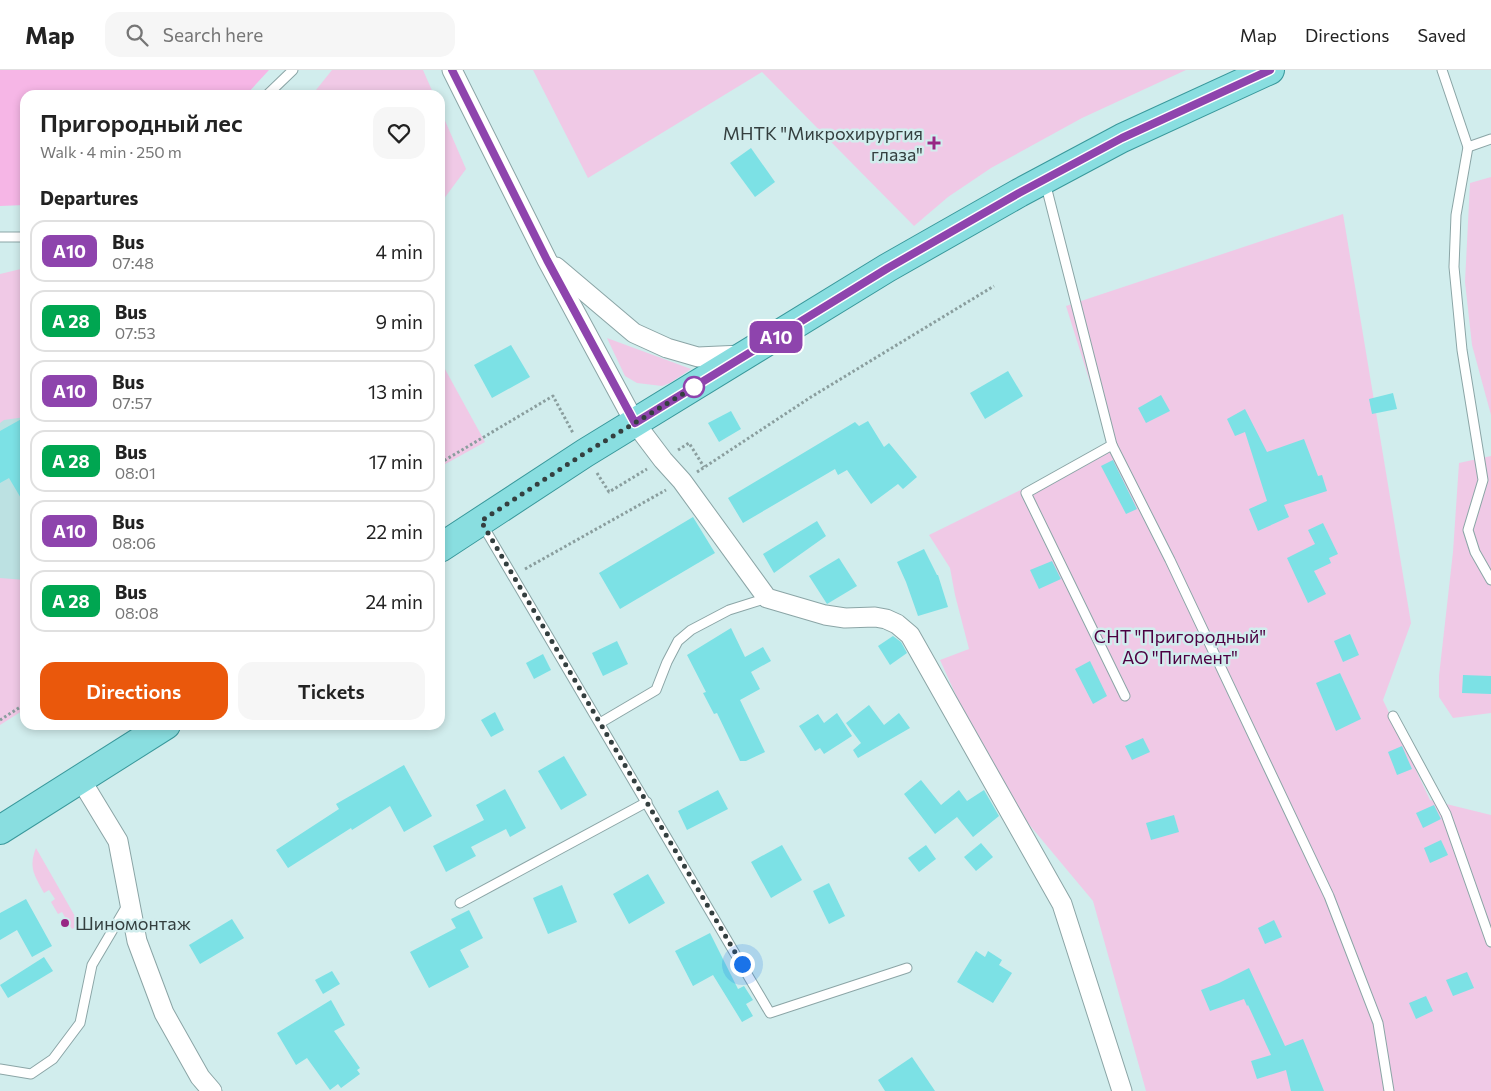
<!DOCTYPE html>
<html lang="en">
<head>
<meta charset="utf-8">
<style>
	body { margin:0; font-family:Commissioner,sans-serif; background:#f6f6f6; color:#222; height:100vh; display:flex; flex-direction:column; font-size:19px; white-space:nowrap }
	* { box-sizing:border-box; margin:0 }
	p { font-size:16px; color:#767676 }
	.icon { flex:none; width:28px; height:28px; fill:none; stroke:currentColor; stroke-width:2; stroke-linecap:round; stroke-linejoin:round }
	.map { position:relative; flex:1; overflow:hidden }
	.sheet { position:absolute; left:20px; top:20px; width:425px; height:640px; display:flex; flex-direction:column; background:#fff; border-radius:15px; box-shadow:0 2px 8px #0003 }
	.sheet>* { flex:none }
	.badge { padding:0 10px; border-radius:8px; font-size:18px; line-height:32px }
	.you { position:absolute; width:25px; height:25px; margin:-12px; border:4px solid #fff; border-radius:50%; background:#1a73e8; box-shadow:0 0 0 8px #1a73e833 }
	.map>.badge { position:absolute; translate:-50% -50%; box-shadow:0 0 0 2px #fff }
	h2 { padding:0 20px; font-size:19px; line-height:45px }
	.round { display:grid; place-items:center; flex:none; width:52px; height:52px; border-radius:15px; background:#f6f6f6 }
	.headline { display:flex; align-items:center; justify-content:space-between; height:85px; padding:0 20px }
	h1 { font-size:24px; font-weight:600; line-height:38px }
	.action { display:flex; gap:10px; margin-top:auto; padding:10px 20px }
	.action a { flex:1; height:58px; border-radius:15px; background:#ea580c; color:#fff; font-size:20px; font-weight:600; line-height:58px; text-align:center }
	.action a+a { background:#f6f6f6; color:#222 }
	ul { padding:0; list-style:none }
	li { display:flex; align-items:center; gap:15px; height:62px; margin:0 10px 8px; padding:0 10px; border:2px solid #e0e0e0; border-radius:15px }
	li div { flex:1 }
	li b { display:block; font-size:19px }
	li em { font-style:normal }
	li .badge { min-width:55px; font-weight:700; text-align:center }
	header { display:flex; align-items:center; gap:30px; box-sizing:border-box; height:70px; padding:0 25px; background:#fff; border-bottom:1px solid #e0e0e0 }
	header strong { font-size:24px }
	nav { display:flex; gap:28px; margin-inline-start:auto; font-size:18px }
	.search { width:350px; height:45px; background:#f6f6f6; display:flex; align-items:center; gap:12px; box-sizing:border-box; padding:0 18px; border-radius:15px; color:#767676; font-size:19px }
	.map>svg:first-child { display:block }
	.built { fill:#bce1e2 }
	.green { fill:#f0c9e6 }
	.water { fill:#f6b6e6 }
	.building { fill:#7ce1e5 }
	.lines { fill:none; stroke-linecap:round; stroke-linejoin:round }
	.lane-casing { stroke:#8ba5a6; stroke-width:11 }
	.street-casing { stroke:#8ba5a6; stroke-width:21 }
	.primary-casing { stroke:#39989b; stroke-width:30 }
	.path { stroke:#8a9e9e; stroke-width:3; stroke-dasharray:2.5 2.5; stroke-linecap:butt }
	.lane { stroke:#fff; stroke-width:9 }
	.street { stroke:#fff; stroke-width:19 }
	.primary { stroke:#89dee0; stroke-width:28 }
	.line-casing { stroke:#fff; stroke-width:11 }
	.line { stroke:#8e44ad; stroke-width:8 }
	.walk { stroke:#343f3f; stroke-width:5; stroke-dasharray:0 9 }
	.poi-dot { fill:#982785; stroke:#d1eded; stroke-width:2 }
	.stop-dot { fill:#fff; stroke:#8e44ad; stroke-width:2.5 }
	.labels { text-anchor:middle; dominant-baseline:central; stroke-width:5; stroke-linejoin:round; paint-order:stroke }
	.poi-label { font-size:18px; fill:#343f3f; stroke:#d1eded; text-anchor:end }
	.park-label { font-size:18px; fill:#4d0142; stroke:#d1eded }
</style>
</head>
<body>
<header>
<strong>Map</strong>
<div class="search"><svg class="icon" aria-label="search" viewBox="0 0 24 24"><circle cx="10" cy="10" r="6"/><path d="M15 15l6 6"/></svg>Search here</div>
<nav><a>Map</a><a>Directions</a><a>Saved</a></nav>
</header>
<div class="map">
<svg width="1491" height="1021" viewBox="0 0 1491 1021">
	<rect width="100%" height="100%" fill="#d1eded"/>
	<!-- built -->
	<path class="built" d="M25 290V591L0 605V304Z"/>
	<!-- green -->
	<g class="green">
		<path d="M332 0H423L434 25H312Z"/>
		<path d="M533 0H1186L1082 48 991 98 948 127 914 156 762 2 588 108Z"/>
		<path d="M440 39 466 99 440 134Z"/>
		<path d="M1491 107V345L1472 275 1465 212 1470 113Z"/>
		<path d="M1343 144 1411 553 1383 630 1430 730 1491 745V1021H1146L1093 831 1017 740 980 678 940 590 969 579 955 525 950 498 929 465 1110 376 1066 236Z"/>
		<path d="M25 198V347L4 350 0 353V204Z"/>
		<path d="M607 268 691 299 670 313 662 316 637 313 625 306Z"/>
		<path d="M440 290 485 372 440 397Z"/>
		<path d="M1491 386V643L1453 648 1439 627V606L1453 482 1459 393Z"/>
		<path d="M0 508 25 510V639L0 655Z"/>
		<path d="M36 778 80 855 72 859 62 842 58 844 51 832 55 829 49 820 44 823C35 806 28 798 36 778Z"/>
	</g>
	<!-- water -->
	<path class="water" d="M0 0H269L246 25H25V135L0 136Z"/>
	<!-- building -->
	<g class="building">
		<path d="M751 78 775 112 755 127 730 93Z"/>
		<path d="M511 275 530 307 492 328 474 295Z"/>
		<path d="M1008 301 1023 326 985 349 970 323Z"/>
		<path d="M1393 323 1397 339 1372 344 1369 329Z"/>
		<path d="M1161 325 1170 341 1146 353 1138 338Z"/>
		<path d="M1245 339 1267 382 1304 369 1318 406 1322 405 1327 421 1284 435 1289 447 1258 461 1249 439 1267 431 1245 362 1235 366 1227 349Z"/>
		<path d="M731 341 741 359 719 372 708 353Z"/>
		<path d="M25 347V435L9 408 0 413V361Z"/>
		<path d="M868 351 884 377 889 373 917 407 903 419 898 414 871 434 847 400 838 405 835 399 743 453 728 428 855 352 859 356Z"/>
		<path d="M1113 390 1137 439 1126 444 1101 396Z"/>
		<path d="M693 447 715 483 620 539 599 503Z"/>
		<path d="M817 451 826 466 774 503 763 484Z"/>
		<path d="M1323 453 1338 484 1329 488 1331 493 1314 501 1326 524 1308 533 1287 488 1315 474 1308 460Z"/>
		<path d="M924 479 937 505H938L948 537 918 546 906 512 897 492Z"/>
		<path d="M839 488 857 516 827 534 809 506Z"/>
		<path d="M1052 491 1061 509 1039 519 1030 500Z"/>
		<path d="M731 558 745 587 763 577 771 591 751 602 760 619 740 630 765 682 746 691H740L717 643 714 644 703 623 706 622 687 585Z"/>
		<path d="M1350 564 1359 585 1343 592 1334 571Z"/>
		<path d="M893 566 901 572 907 583 890 595 878 576Z"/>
		<path d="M617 571 628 594 603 606 592 583Z"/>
		<path d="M543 584 551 600 534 609 526 593Z"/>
		<path d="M1090 591 1107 626 1093 634 1075 599Z"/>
		<path d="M1340 603 1361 649 1336 661 1316 613Z"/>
		<path d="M1463 605 1491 606V624L1462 623Z"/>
		<path d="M869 635 884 655 899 643 910 658 858 688 853 680 861 673 846 653Z"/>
		<path d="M495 642 504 660 491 667 481 650Z"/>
		<path d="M837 643 852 666 824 684 820 678 815 681 799 656 818 644 824 653Z"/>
		<path d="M1143 668 1150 682 1132 690 1125 676Z"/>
		<path d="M1402 676 1412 699 1397 705 1388 682Z"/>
		<path d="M564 686 587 725 561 740 538 701Z"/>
		<path d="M404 695 432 746 404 762 390 736 352 760 351 758 288 798 276 780 339 739 336 734Z"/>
		<path d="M921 710 941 735 959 720 967 731 984 720 999 746 973 767 957 747 935 764 904 724Z"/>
		<path d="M505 719 526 758 510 767 506 759 471 777 476 786 446 802 433 776 484 750 476 735Z"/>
		<path d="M718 720 728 739 687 760 678 741Z"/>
		<path d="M1434 735 1441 749 1423 758 1416 743Z"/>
		<path d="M1174 745 1179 762 1151 770 1146 753Z"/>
		<path d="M1441 770 1448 785 1430 793 1424 778Z"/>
		<path d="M981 773 993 787 976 801 964 787Z"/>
		<path d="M782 775 802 810 771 828 751 792Z"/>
		<path d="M926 775 936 789 919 802 908 788Z"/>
		<path d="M648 804 665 833 629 854 613 824Z"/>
		<path d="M829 813 845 846 829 854 813 821Z"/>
		<path d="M562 815 577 852 548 864 533 828Z"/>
		<path d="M26 829 52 876 32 887 17 860 0 870V843Z"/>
		<path d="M469 840 483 868 460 880 469 897 429 918 410 882 456 858 451 849Z"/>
		<path d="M232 849 244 868 200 894 189 875Z"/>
		<path d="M1274 850 1282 867 1265 874 1258 858Z"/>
		<path d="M710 863 738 919 744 916 753 930 746 934 753 946 742 952 713 905 693 916 675 881Z"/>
		<path d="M976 881 985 887 988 881 1002 890 999 895 1012 903 993 933 957 912Z"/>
		<path d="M44 887 53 901 8 928 0 915Z"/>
		<path d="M1249 898 1285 976 1303 969 1324 1021H1291L1286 1000 1257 1009 1251 991 1271 985 1248 935 1247 936 1244 929 1210 941 1201 920 1219 913Z"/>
		<path d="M332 901 340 914 323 924 315 910Z"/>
		<path d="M1467 902 1474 918 1453 926 1446 910Z"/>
		<path d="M1426 926 1433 941 1416 949 1409 933Z"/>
		<path d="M331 930 345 955 334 961 360 998 357 1000 360 1004 341 1018 338 1014 330 1020 307 988 296 995 277 963Z"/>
		<path d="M912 987 935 1021H885L878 1010Z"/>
	</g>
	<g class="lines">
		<!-- lane casing -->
		<g class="lane-casing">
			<g id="lane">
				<path d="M1442 0 1468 77 1456 145 1454 197 1462 280 1483 410 1468 460 1475 482 1491 510"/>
				<path d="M267 25 293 0"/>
				<path d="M1468 77 1491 69"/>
				<path d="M1045 112 1112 375 1170 490 1329 826 1378 953 1389 1021"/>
				<path d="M0 167H25"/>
				<path d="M1112 375 1026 423 1125 626"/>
				<path d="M482 454 770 943 907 898"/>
				<path d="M1393 646 1446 744 1491 872"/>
				<path d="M600 653 656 620 667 592 678 571 691 560 729 540 767 528"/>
				<path d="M460 833 647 732"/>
				<path d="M0 999 31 1004 53 989 80 953 92 895 128 834"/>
			</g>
		</g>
		<!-- street casing -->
		<g class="street-casing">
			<g id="street">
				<path d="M452 0 547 190 635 353 663 390 682 411 767 528 825 545 845 548 875 547 886 549 897 554 910 565 1062 834 1122 1021"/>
				<path d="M556 197 634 263 667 278 698 287 742 285"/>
				<path d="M81 710 118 771 137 871 164 943 200 1007 212 1021"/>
			</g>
		</g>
		<!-- primary casing -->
		<g class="primary-casing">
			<g id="primary">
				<path d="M440 478 585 383 887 198 1019 123 1122 68 1270 0"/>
				<path d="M0 760 166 655"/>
			</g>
		</g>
		<!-- path -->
		<g class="path">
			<path d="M678 380 689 373 704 397"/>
			<path d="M440 393 553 326 573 363"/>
			<path d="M697 402 811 327 994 216"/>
			<path d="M597 403 609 422 647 399"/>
			<path d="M525 499 666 420"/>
			<path d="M0 650 25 634"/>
		</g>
		<!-- lane -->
		<use href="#lane" class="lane"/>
		<!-- street -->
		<use href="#street" class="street"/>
		<!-- primary -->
		<use href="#primary" class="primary"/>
	</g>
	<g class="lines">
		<!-- line casing -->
		<g class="line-casing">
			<path id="line" d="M452 0 547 190 635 353 888 198 1019 123 1122 68 1270 0"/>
		</g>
		<!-- line -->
		<use href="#line" class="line"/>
		<!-- walk -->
		<path class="walk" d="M694 317 696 316 585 383 481 451 742 894"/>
	</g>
	<!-- markers -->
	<g class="poi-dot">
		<path d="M931.5 65.5h5v5h5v5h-5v5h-5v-5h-5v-5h5z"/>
		<circle cx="65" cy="853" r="5"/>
	</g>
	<circle class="stop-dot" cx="694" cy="317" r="10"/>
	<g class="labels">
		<!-- poi labels -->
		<g class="poi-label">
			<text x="923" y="63">МНТК "Микрохирургия<tspan x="923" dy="21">глаза"</tspan></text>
			<text x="75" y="853" text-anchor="start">Шиномонтаж</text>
		</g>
		<!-- park labels -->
		<g class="park-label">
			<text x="1180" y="566">СНТ "Пригородный"<tspan x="1180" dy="21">АО "Пигмент"</tspan></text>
		</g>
	</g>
</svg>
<div class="you" style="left:742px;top:894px"></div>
<b class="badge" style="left:776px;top:267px;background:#8e44ad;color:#fff">А10</b>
<section class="sheet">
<div class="headline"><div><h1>Пригородный лес</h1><p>Walk · 4 min · 250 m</p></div><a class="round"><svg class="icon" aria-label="heart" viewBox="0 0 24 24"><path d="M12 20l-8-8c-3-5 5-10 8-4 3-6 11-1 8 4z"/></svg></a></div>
<h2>Departures</h2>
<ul>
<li><span class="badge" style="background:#8e44ad;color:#fff">А10</span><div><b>Bus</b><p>07:48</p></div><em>4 min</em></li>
<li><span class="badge" style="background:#00a651;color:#fff">А 28</span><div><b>Bus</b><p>07:53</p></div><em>9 min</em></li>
<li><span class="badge" style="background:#8e44ad;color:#fff">А10</span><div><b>Bus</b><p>07:57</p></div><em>13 min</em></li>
<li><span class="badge" style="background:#00a651;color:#fff">А 28</span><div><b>Bus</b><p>08:01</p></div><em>17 min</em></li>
<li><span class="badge" style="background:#8e44ad;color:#fff">А10</span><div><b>Bus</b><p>08:06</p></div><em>22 min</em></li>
<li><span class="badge" style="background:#00a651;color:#fff">А 28</span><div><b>Bus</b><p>08:08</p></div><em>24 min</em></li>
</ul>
<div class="action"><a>Directions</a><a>Tickets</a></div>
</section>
</div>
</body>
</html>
